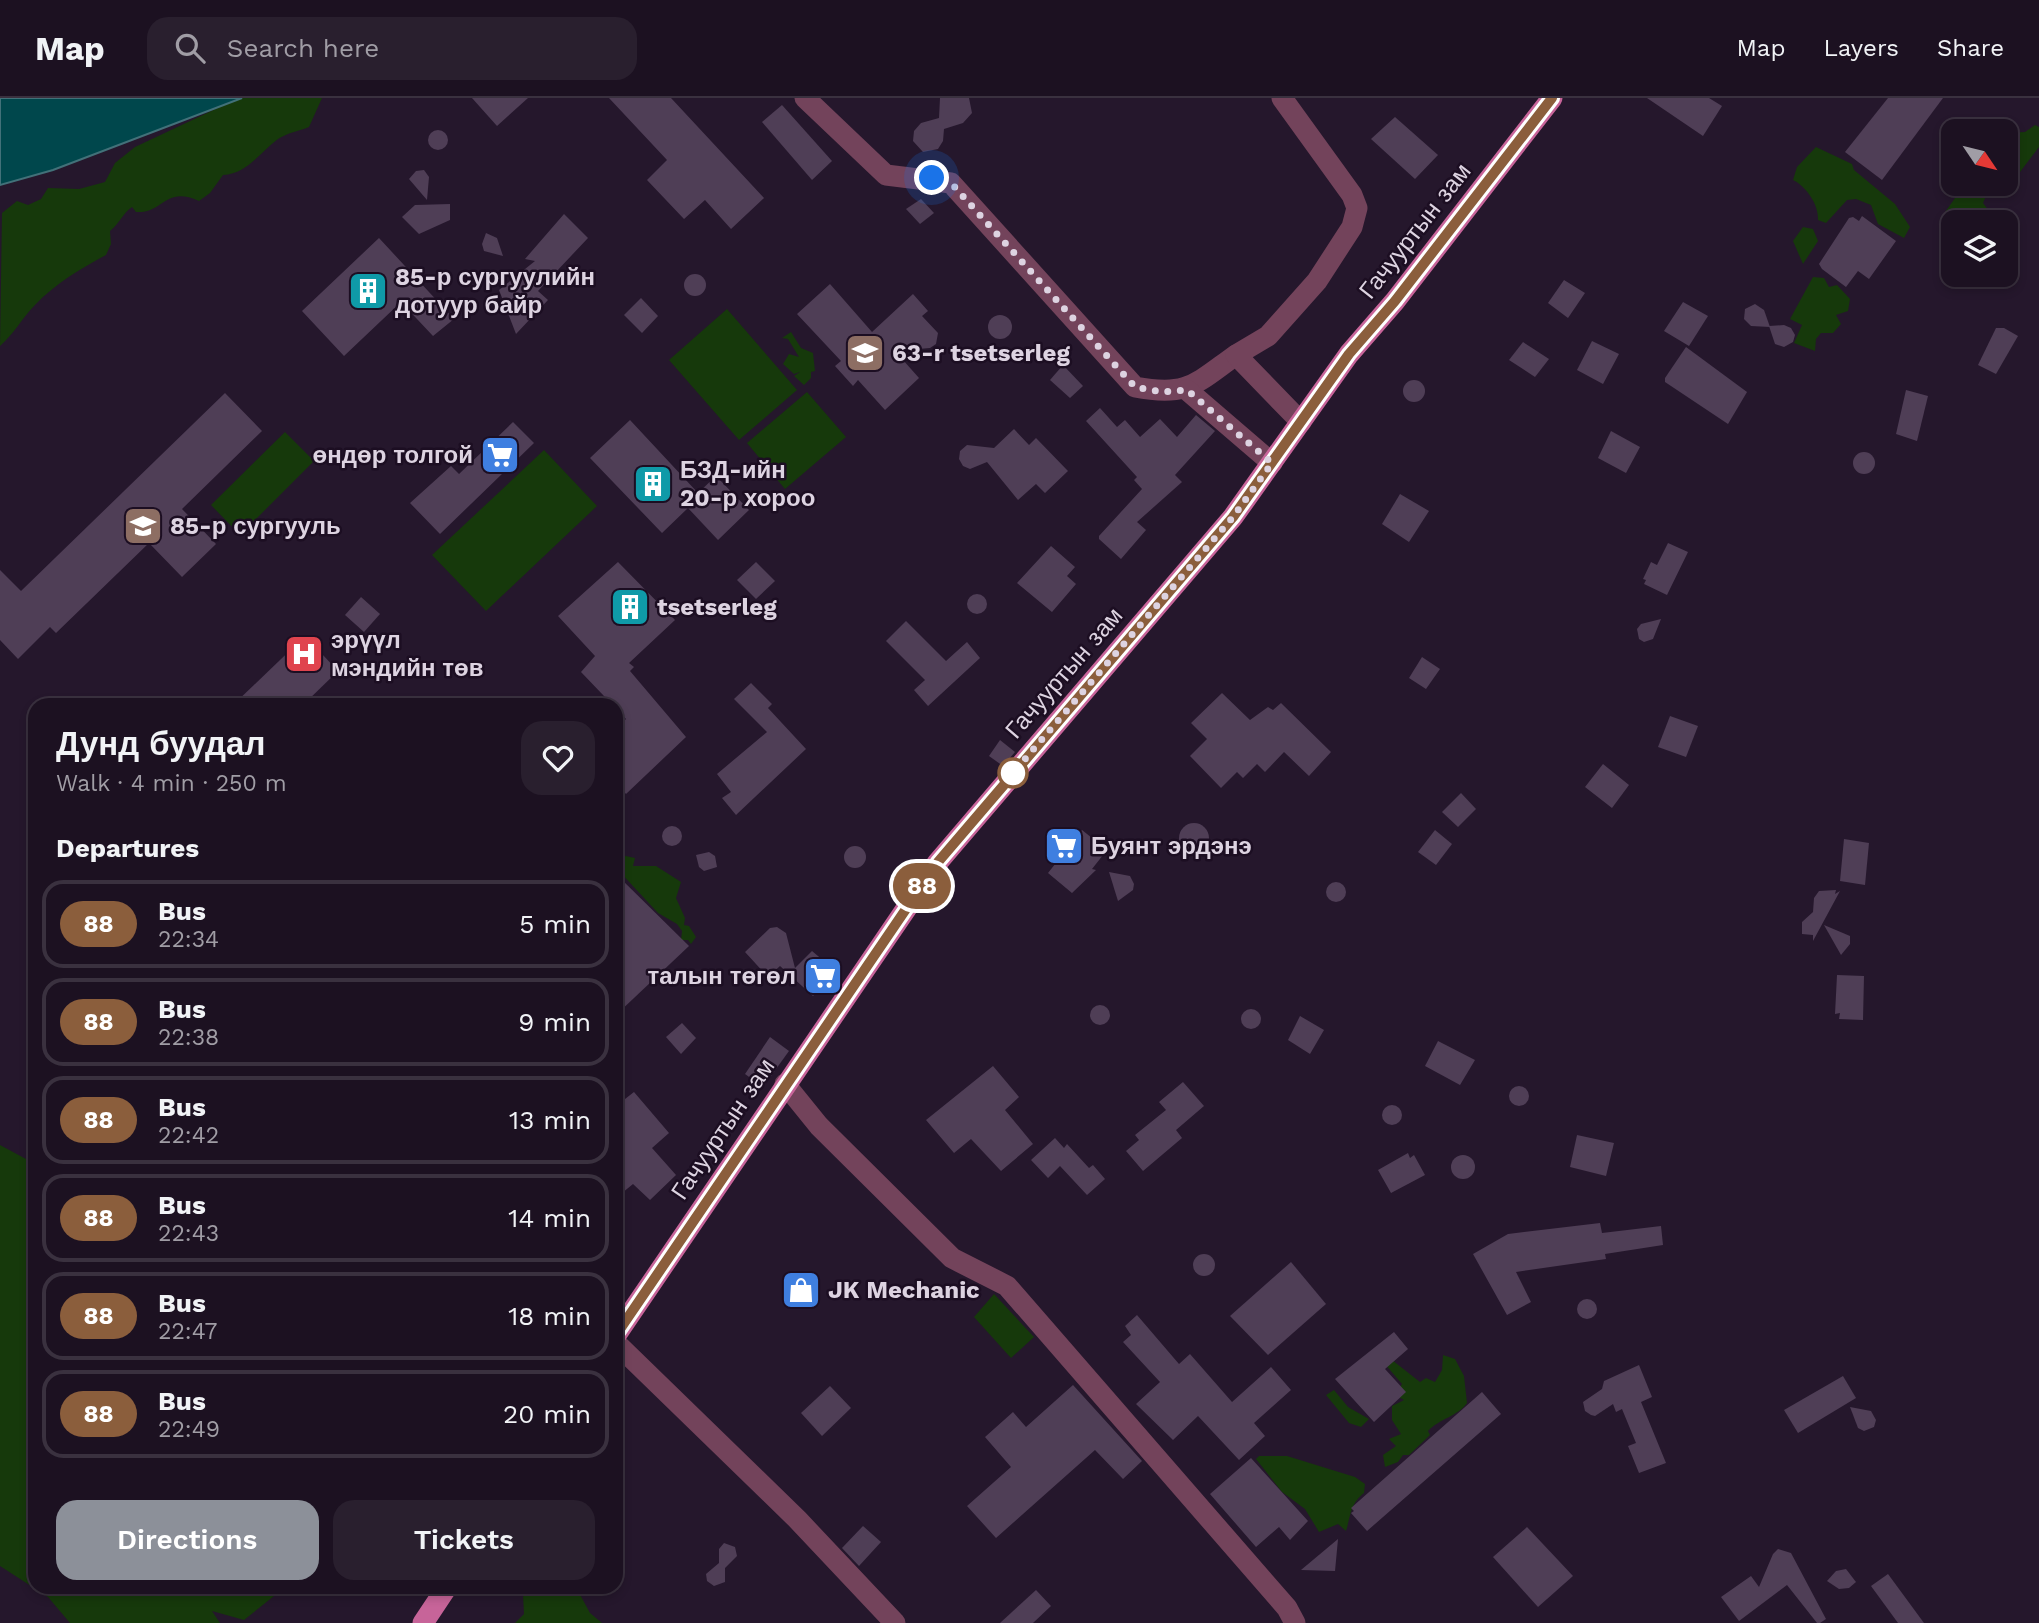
<!DOCTYPE html>
<html lang="en">
<head>
<meta charset="utf-8">
<style>
	body { margin:0; font-family:"Work Sans",sans-serif; background:#291f2e; color:#f1f3f6; height:100vh; display:flex; flex-direction:column; font-size:26px; white-space:nowrap }
	* { box-sizing:border-box; margin:0 }
	p { font-size:23px; color:#a09da5 }
	.icon { flex:none; width:38px; height:38px; fill:none; stroke:currentColor; stroke-width:2; stroke-linecap:round; stroke-linejoin:round }
	.map { position:relative; flex:1; overflow:hidden }
	.details { position:absolute; left:28px; top:600px; width:595px; height:896px; display:flex; flex-direction:column; background:#1c1121; border-radius:21px; box-shadow:0 4px 10px #0003,0 0 0 2px #3a313f }
	.details>* { flex:none }
	.badge { padding:0 14px; border-radius:23px; font-size:24px; line-height:46px }
	.needle { width:46px; rotate:125deg }
	.fabs { position:absolute; left:1941px; top:21px; display:grid; gap:14px }
	.fabs a { display:grid; place-items:center; width:77px; height:77px; border-radius:14px; background:#1c1121; box-shadow:0 4px 10px #0003,0 0 0 2px #3a313f; font-size:35px }
	.you { position:absolute; width:35px; height:35px; margin:-18px; border:5px solid #fff; border-radius:50%; background:#1a73e8; box-shadow:0 0 0 10px #1a73e833 }
	.map>.badge { position:absolute; translate:-50% -50%; box-shadow:0 0 0 4px #fff }
	h2 { padding:0 28px; font-size:26px; line-height:63px }
	.round { display:grid; place-items:center; flex:none; width:74px; height:74px; border-radius:21px; background:#291f2e }
	.summary { display:flex; align-items:center; justify-content:space-between; height:119px; padding:0 28px }
	h1 { font-size:33px; font-weight:600; line-height:52px }
	.button { display:flex; gap:14px; margin-top:auto; padding:14px 28px }
	.button a { flex:1; height:80px; border-radius:21px; background:#8c9099; color:#fff; font-size:28px; font-weight:600; line-height:80px; text-align:center }
	.button a+a { background:#291f2e; color:#f1f3f6 }
	ul { padding:0; list-style:none }
	li { display:flex; align-items:center; gap:21px; height:88px; margin:0 14px 10px; padding:0 14px; border:4px solid #3a313f; border-radius:21px }
	li div { flex:1 }
	li b { display:block; font-size:26px }
	li em { font-style:normal }
	li .badge { min-width:77px; font-weight:700; text-align:center }
	header { display:flex; align-items:center; gap:42px; box-sizing:border-box; height:98px; padding:0 35px; background:#1c1121; border-bottom:2px solid #3a313f }
	header strong { font-size:33px }
	nav { display:flex; gap:38px; margin-inline-start:auto; font-size:24px }
	.search { width:490px; height:63px; background:#291f2e; display:flex; align-items:center; gap:18px; box-sizing:border-box; padding:0 24px; border-radius:21px; color:#a09da5; font-size:26px }
	.map>svg:first-child { display:block }
	.green { fill:#16390b }
	.water { fill:#00474c; stroke:#427179; stroke-width:2 }
	.building { fill:#4f3e56 }
	.lines { fill:none; stroke-linecap:round; stroke-linejoin:round }
	.minor { stroke:#73435b; stroke-width:21 }
	.major { stroke:#c76499; stroke-width:21 }
	.line-casing { stroke:#fff; stroke-width:16 }
	.line { stroke:#8b5e3c; stroke-width:10 }
	.walk { stroke:#ddd3e1; stroke-width:7; stroke-dasharray:0 12.6 }
	.stop-dot { fill:#fff; stroke:#8b5e3c; stroke-width:3.5 }
	.labels { text-anchor:middle; dominant-baseline:central; stroke-width:5; stroke-linejoin:round; paint-order:stroke }
	.street-label { font-size:24px; fill:#ddd3e1; stroke:#1c0e22 }
	.poi-label { font-size:24px; font-weight:bold; fill:#ddd3e1; stroke:#1c0e22; text-anchor:start }
</style>
</head>
<body>
<header>
<strong>Map</strong>
<div class="search"><svg class="icon" aria-label="search" viewBox="0 0 24 24"><circle cx="10" cy="10" r="6"/><path d="M15 15l6 6"/></svg>Search here</div>
<nav><a>Map</a><a>Layers</a><a>Share</a></nav>
</header>
<div class="map">
<svg width="2039" height="1525" viewBox="0 0 2039 1525">
	<rect width="100%" height="100%" fill="#25172c"/>
	<!-- green -->
	<g class="green">
		<path d="M239 0H322L309 29C299 33 287 35 278 41 259 55 248 75 223 77L210 95 199 103C165 87 163 116 136 114L132 109C123 115 119 126 110 133L111 146 106 157C80 171 56 185 35 207 22 220 14 236 0 248L2 115 17 103 28 107 41 101 48 90 79 91 105 84 115 65 135 49Z"/>
		<path d="M2035 27 2039 29V49L2008 90 2002 86H2006V35L2025 34Z"/>
		<path d="M1816 49 1852 66 1854 72 1895 106 1910 129 1904 140 1878 126 1871 107 1856 101 1847 102 1826 125 1818 122C1819 107 1806 88 1793 82L1797 69Z"/>
		<path d="M1965 86H1991L1983 105 1989 113 1984 124H1953V132L1945 126 1943 117Z"/>
		<path d="M1803 129 1813 131 1818 143 1803 166 1793 143Z"/>
		<path d="M1813 179 1824 180 1829 189 1837 187 1850 201 1848 213 1836 217 1841 226 1833 235H1821L1816 241 1815 253 1794 245 1802 227 1790 221Z"/>
		<path d="M727 211 797 292 739 342 669 262Z"/>
		<path d="M791 234 801 250 813 255 815 273 811 274V280L804 287 794 278 800 274 794 276 783 266 789 256 799 259 788 241 782 240Z"/>
		<path d="M807 294 846 339 785 391 747 345Z"/>
		<path d="M285 334 314 363 240 437 211 407Z"/>
		<path d="M544 352 597 408 486 513 432 457Z"/>
		<path d="M621 757 635 760 633 768H656L681 784 676 800 685 820 684 827 689 828 696 839 691 846 688 842H681L682 833 677 826 658 815 619 773Z"/>
		<path d="M0 1047 26 1061 29 1076H35V1489H270L274 1498 244 1522 212 1513 220 1525H70L48 1499 0 1468Z"/>
		<path d="M994 1196 1034 1239 1011 1260 974 1219Z"/>
		<path d="M1443 1257 1455 1261 1464 1278 1467 1305C1458 1318 1439 1321 1428 1333L1430 1337 1409 1357H1403L1398 1364 1385 1369 1383 1357 1396 1348 1389 1341 1401 1336 1392 1322V1308L1404 1302 1395 1297 1402 1286 1384 1265 1392 1262 1420 1284 1426 1280 1435 1284 1442 1272Z"/>
		<path d="M1334 1292 1348 1309 1369 1321 1361 1329 1349 1325 1326 1297Z"/>
		<path d="M1259 1358H1287L1355 1379 1365 1386 1364 1395C1350 1406 1351 1417 1346 1433L1338 1426 1319 1434 1305 1411 1282 1394 1256 1361Z"/>
		<path d="M536 1489 577 1491 590 1515 602 1525H515L524 1516 523 1497Z"/>
	</g>
	<!-- water -->
	<path class="water" d="M0 0H242L53 72 0 87Z"/>
	<!-- building -->
	<g class="building">
		<path d="M472 0H528L497 28Z"/>
		<path d="M609 0H671L764 100 731 131 705 102 684 121 647 82 667 62Z"/>
		<path d="M940 0H969L972 15 963 25 944 31 943 43 938 51 923 54 913 43 914 33 921 25 939 20Z"/>
		<path d="M1647 0H1709L1722 8 1703 38Z"/>
		<path d="M1888 0H1943L1882 82 1845 54Z"/>
		<path d="M782 7 832 63 812 82 762 24Z"/>
		<path d="M1395 19 1438 57 1415 81 1371 41Z"/>
		<circle cx="438" cy="42" r="10"/>
		<path d="M424 72 429 79 427 102 409 81 416 73Z"/>
		<path d="M921 101 934 115 920 126 906 111Z"/>
		<path d="M450 106V122L419 136 402 119 415 107Z"/>
		<path d="M564 116 588 140 538 193 548 202 516 236 499 192 535 163 525 161Z"/>
		<path d="M1862 118 1896 143 1869 181 1858 173 1846 189 1822 171 1819 166 1849 120 1853 119 1859 123Z"/>
		<path d="M486 135 497 140 503 158 484 153 482 146Z"/>
		<path d="M379 140 454 221 433 238 401 204 344 258 302 213Z"/>
		<circle cx="695" cy="187" r="11"/>
		<path d="M1564 182 1585 195 1568 220 1548 205Z"/>
		<path d="M830 186 872 234 913 196 928 213 922 218 938 235 936 246 930 250 895 253 919 280 885 312 858 282 853 288 835 268 841 263 797 216Z"/>
		<path d="M641 200 658 218 642 235 624 217Z"/>
		<path d="M1683 204 1708 218 1689 248 1664 233Z"/>
		<path d="M1755 206 1764 212 1770 229 1751 228 1744 221 1745 211Z"/>
		<circle cx="1000" cy="229" r="12"/>
		<path d="M1784 227 1791 230 1795 237 1793 244 1784 249 1775 246 1769 228Z"/>
		<path d="M1996 230H2004L2018 238 1996 276 1978 267Z"/>
		<path d="M1592 243 1619 256 1603 286 1577 272Z"/>
		<path d="M1523 244 1549 261 1535 279 1509 262Z"/>
		<path d="M1686 249 1747 294 1728 326 1665 284V280Z"/>
		<path d="M1063 267 1083 288 1070 300 1050 282Z"/>
		<circle cx="1414" cy="293" r="11"/>
		<path d="M1906 292 1928 298 1917 343 1896 336Z"/>
		<path d="M225 295 262 333 182 411 216 446 182 479 149 445 56 535 50 529 18 561 0 542V472L21 493Z"/>
		<path d="M1100 310 1117 329 1125 322 1140 339 1160 321 1177 339 1196 317 1215 333 1175 377 1182 384 1137 424 1146 432 1121 461 1099 441V438L1142 391 1134 382 1137 379 1086 323Z"/>
		<path d="M630 322 698 395 716 378 749 412 718 442 688 410 662 435 590 360Z"/>
		<path d="M513 324 534 345 440 436 410 405 451 368 459 376Z"/>
		<path d="M1014 331 1029 347 1036 340 1068 373 1045 395 1036 386 1018 402 987 364 970 371 963 368 959 361 960 353 967 347 994 350Z"/>
		<path d="M1611 333 1640 349 1626 375 1598 360Z"/>
		<circle cx="1864" cy="365" r="11"/>
		<path d="M1400 396 1429 413 1409 444 1382 426Z"/>
		<path d="M1668 445 1688 454 1667 497 1644 486 1646 482 1643 481 1651 464 1657 467Z"/>
		<path d="M1051 448 1075 469 1067 478 1076 486 1052 514 1017 485Z"/>
		<path d="M618 464 675 522 629 565 634 569 630 573 686 639 626 696 616 685V630L626 621 581 574 595 558 558 518Z"/>
		<path d="M756 464 775 483 756 501 737 482Z"/>
		<circle cx="977" cy="506" r="10"/>
		<path d="M361 499 380 516 364 534 345 517Z"/>
		<path d="M1661 521 1653 541 1644 544 1639 541 1637 531 1641 526Z"/>
		<path d="M906 523 946 563 967 544 980 560 928 608 914 592 925 582 886 543Z"/>
		<path d="M305 538 338 573 303 607H233Z"/>
		<path d="M1422 559 1440 571 1426 591 1409 580Z"/>
		<path d="M751 585 772 606 768 610 806 651 736 717 722 700 731 694 717 676 767 634 734 601Z"/>
		<path d="M1222 595 1250 622 1268 609 1273 612 1281 605 1331 654 1309 678 1284 654 1265 674 1257 666 1243 680 1237 674 1221 690 1190 658 1207 641 1191 625Z"/>
		<path d="M1670 618 1698 628 1686 659 1658 649Z"/>
		<path d="M1000 642 1015 654 1003 668 989 658Z"/>
		<path d="M1603 666 1629 687 1612 710 1585 689Z"/>
		<path d="M1461 695 1476 711 1458 729 1442 714Z"/>
		<circle cx="1194" cy="740" r="15"/>
		<circle cx="672" cy="738" r="10"/>
		<path d="M1082 732 1107 752 1092 771 1096 772 1072 795 1048 775Z"/>
		<path d="M1435 732 1452 746 1436 767 1418 754Z"/>
		<path d="M1844 741 1869 745 1865 787 1840 783Z"/>
		<circle cx="855" cy="759" r="11"/>
		<path d="M709 754 715 758 717 769 704 773 699 769 696 757Z"/>
		<path d="M1109 774 1130 778 1134 786 1133 792 1118 803Z"/>
		<path d="M616 776 689 848 616 917Z"/>
		<circle cx="1336" cy="794" r="10"/>
		<path d="M1836 792 1835 796 1840 793 1813 843V837L1802 836V824L1813 814 1814 800 1819 793Z"/>
		<path d="M1824 827 1850 838V846L1841 857Z"/>
		<path d="M777 829 786 835 795 870 812 853 837 874 813 898 780 868 768 879 745 854 770 830Z"/>
		<path d="M1837 877 1864 878 1863 922 1839 921 1840 915 1835 916Z"/>
		<circle cx="1100" cy="917" r="10"/>
		<circle cx="1251" cy="921" r="10"/>
		<path d="M1300 918 1324 932 1310 956 1288 942Z"/>
		<path d="M682 925 696 940 681 956 666 939Z"/>
		<path d="M770 939 789 953 763 989 745 976Z"/>
		<path d="M1438 943 1475 962 1460 987 1425 968Z"/>
		<path d="M993 968 1019 999 1005 1012 1033 1046 1001 1073 971 1041 954 1055 926 1022Z"/>
		<path d="M1183 984 1204 1008 1176 1032 1182 1040 1143 1073 1126 1053 1139 1042 1135 1037 1166 1012 1159 1004Z"/>
		<circle cx="1519" cy="998" r="10"/>
		<path d="M634 994 669 1035 652 1050 676 1077 650 1102 633 1086 616 1100V1008Z"/>
		<circle cx="1392" cy="1017" r="10"/>
		<path d="M1577 1037 1614 1045 1606 1078 1570 1069Z"/>
		<path d="M1055 1040 1064 1050 1067 1046 1089 1070 1093 1067 1105 1081 1087 1097 1060 1068 1048 1080 1031 1062Z"/>
		<path d="M1408 1055 1410 1060 1414 1057 1425 1077 1391 1095 1378 1072Z"/>
		<circle cx="1463" cy="1069" r="12"/>
		<path d="M1600 1125 1602 1135 1661 1128 1663 1147 1605 1156 1606 1161 1516 1174 1531 1204 1507 1217 1473 1156 1508 1136Z"/>
		<circle cx="1204" cy="1167" r="11"/>
		<path d="M1291 1164 1326 1206 1268 1257 1230 1218Z"/>
		<circle cx="1587" cy="1211" r="10"/>
		<path d="M1137 1217 1179 1266 1190 1256 1232 1304 1271 1269 1291 1292 1254 1325 1265 1338 1239 1362 1198 1318 1173 1342 1136 1306 1160 1284 1123 1244 1131 1237 1125 1228Z"/>
		<path d="M1394 1234 1408 1251 1385 1271 1406 1294 1374 1324 1335 1281Z"/>
		<path d="M1639 1267 1652 1299 1641 1304 1666 1365 1639 1375 1628 1348 1636 1345 1622 1311 1616 1314 1613 1306 1595 1318 1591 1317 1585 1313 1583 1304 1602 1291 1604 1283Z"/>
		<path d="M1843 1278 1856 1300 1798 1335 1784 1312Z"/>
		<path d="M1073 1287 1142 1363 1123 1381 1095 1352 996 1440 967 1408 1011 1369 985 1339 1013 1314 1026 1329Z"/>
		<path d="M830 1288 851 1310 822 1338 801 1315Z"/>
		<path d="M1482 1294 1501 1316 1367 1433 1351 1415 1354 1413 1351 1410Z"/>
		<path d="M1850 1309 1871 1313 1876 1322 1874 1329 1864 1333 1858 1330Z"/>
		<path d="M1251 1360 1308 1423 1290 1442 1279 1429 1256 1449 1210 1396Z"/>
		<path d="M863 1428 881 1444 859 1468 842 1450Z"/>
		<path d="M1527 1429 1573 1478 1538 1509 1493 1459Z"/>
		<path d="M1338 1441 1335 1473 1301 1472Z"/>
		<path d="M724 1445 735 1449 737 1458 725 1470V1484L714 1488 707 1483 706 1476 719 1465V1451Z"/>
		<path d="M1778 1451 1791 1455 1826 1521 1820 1525H1817L1787 1487 1739 1523 1721 1499 1751 1478 1759 1489 1773 1456Z"/>
		<path d="M1846 1471 1856 1484 1849 1490 1839 1491 1827 1483 1836 1473Z"/>
		<path d="M1888 1476 1924 1525H1898L1871 1488Z"/>
		<path d="M1036 1492 1051 1508 1033 1525H1000Z"/>
	</g>
	<g class="lines">
		<!-- minor -->
		<g class="minor">
			<path d="M805 0 886 77 951 85 1135 289C1188 299 1195 286 1236 257"/>
			<path d="M1282 0 1352 97 1357 110 1352 129 1317 183 1268 238 1236 257 1301 324"/>
			<path d="M1187 292 1272 365"/>
			<path d="M785 986 819 1028 952 1160 1007 1188 1287 1510 1295 1525"/>
			<path d="M616 1245 797 1421 895 1525"/>
		</g>
		<!-- major -->
		<g class="major">
			<path d="M616 1237 938 764 1233 419 1349 256 1395 203 1552 0"/>
			<path d="M423 1525 447 1489"/>
		</g>
	</g>
	<g class="lines">
		<!-- line casing -->
		<g class="line-casing">
			<path id="line" d="M616 1237 938 764 1233 419 1349 256 1395 203 1552 0"/>
		</g>
		<!-- line -->
		<use href="#line" class="line"/>
		<!-- walk -->
		<path class="walk" d="M932 80 951 85 1135 289 1162 294 1187 292 1272 365 1233 419 1013 675"/>
	</g>
	<!-- icons -->
	<defs>
		<g id="building-square" transform="scale(2.0125)"><rect x="-9" y="-9" width="18" height="18" rx="4" fill="#0f9aa8" stroke="#1c0e22"/><path d="M-4-6H4V6H1V3H-1V6H-4ZM-2.5-4.3h1.7v1.8h-1.7ZM.8-4.3h1.7v1.8H.8ZM-2.5-1h1.7V.8h-1.7ZM.8-1h1.7V.8H.8Z" fill="#fff"/></g>
		<g id="school-square" transform="scale(2.0125)"><rect x="-9" y="-9" width="18" height="18" rx="4" fill="#8d6e63" stroke="#1c0e22"/><path d="M0-5L7-2L0 1L-7-2ZM-4 1L0 2.5L4 1V4Q0 6-4 4Z" fill="#fff"/></g>
		<g id="supermarket-square" transform="scale(2.0125)"><rect x="-9" y="-9" width="18" height="18" rx="4" fill="#3f7fe0" stroke="#1c0e22"/><path d="M-6-5.5h2.5l.6 2H6L4.5 2H-2.5L-4.4-4H-6ZM-1.5 3.2a1.3 1.3 0 1 0 .1 0ZM3 3.2a1.3 1.3 0 1 0 .1 0Z" fill="#fff"/></g>
		<g id="hospital-square" transform="scale(2.0125)"><rect x="-9" y="-9" width="18" height="18" rx="4" fill="#e0444e" stroke="#1c0e22"/><path d="M-5-5h3v3.5h4V-5h3V5h-3V1.5h-4V5h-3Z" fill="#fff"/></g>
		<g id="shop-square" transform="scale(2.0125)"><rect x="-9" y="-9" width="18" height="18" rx="4" fill="#3f7fe0" stroke="#1c0e22"/><path d="M-5-2.5h2.3a2.7 3.5 0 0 1 5.4 0H5L5.5 6h-11ZM-1.5-2.5h3a1.5 2.3 0 0 0-3 0Z" fill="#fff"/></g>
	</defs>
	<g fill-rule="evenodd">
		<use href="#building-square" x="368" y="193"/>
		<use href="#school-square" x="865" y="255"/>
		<use href="#supermarket-square" x="500" y="357"/>
		<use href="#building-square" x="653" y="386"/>
		<use href="#school-square" x="143" y="428"/>
		<use href="#building-square" x="630" y="509"/>
		<use href="#hospital-square" x="304" y="556"/>
		<use href="#supermarket-square" x="1064" y="748"/>
		<use href="#supermarket-square" x="823" y="878"/>
		<use href="#shop-square" x="801" y="1192"/>
	</g>
	<!-- markers -->
	<circle class="stop-dot" cx="1013" cy="675" r="14"/>
	<g class="labels">
		<!-- street labels -->
		<g class="street-label">
			<text transform="translate(1415 133) rotate(-52)">Гачууртын зам</text>
			<text transform="translate(1064 575) rotate(-49)">Гачууртын зам</text>
			<text transform="translate(723 1031) rotate(-56)">Гачууртын зам</text>
		</g>
		<!-- poi labels -->
		<g class="poi-label">
			<text x="395" y="179">85-р сургуулийн<tspan x="395" dy="28">дотуур байр</tspan></text>
			<text x="892" y="255">63-r tsetserleg</text>
			<text x="473" y="357" text-anchor="end">өндөр толгой</text>
			<text x="680" y="372">БЗД-ийн<tspan x="680" dy="28">20-р хороо</tspan></text>
			<text x="170" y="428">85-р сургууль</text>
			<text x="657" y="509">tsetserleg</text>
			<text x="331" y="542">эрүүл<tspan x="331" dy="28">мэндийн төв</tspan></text>
			<text x="1091" y="748">Буянт эрдэнэ</text>
			<text x="796" y="878" text-anchor="end">талын төгөл</text>
			<text x="828" y="1192">JK Mechanic</text>
		</g>
	</g>
</svg>
<div class="fabs">
<a><svg class="needle" viewBox="-14 -14 28 28"><path d="M0-13l5 13h-10z" fill="#e53935"/><path d="M0 13l5-13h-10z" fill="#a09da5"/></svg></a>
<a><svg class="icon" aria-label="layers" viewBox="0 0 24 24"><path d="M12 4l9 5-9 5-9-5zM3 14l9 5 9-5"/></svg></a>
</div>
<div class="you" style="left:932px;top:80px"></div>
<b class="badge" style="left:922px;top:788px;background:#8b5e3c;color:#fff">88</b>
<section class="details">
<div class="summary"><div><h1>Дунд буудал</h1><p>Walk · 4 min · 250 m</p></div><a class="round"><svg class="icon" aria-label="heart" viewBox="0 0 24 24"><path d="M12 20l-8-8c-3-5 5-10 8-4 3-6 11-1 8 4z"/></svg></a></div>
<h2>Departures</h2>
<ul>
<li><span class="badge" style="background:#8b5e3c;color:#fff">88</span><div><b>Bus</b><p>22:34</p></div><em>5 min</em></li>
<li><span class="badge" style="background:#8b5e3c;color:#fff">88</span><div><b>Bus</b><p>22:38</p></div><em>9 min</em></li>
<li><span class="badge" style="background:#8b5e3c;color:#fff">88</span><div><b>Bus</b><p>22:42</p></div><em>13 min</em></li>
<li><span class="badge" style="background:#8b5e3c;color:#fff">88</span><div><b>Bus</b><p>22:43</p></div><em>14 min</em></li>
<li><span class="badge" style="background:#8b5e3c;color:#fff">88</span><div><b>Bus</b><p>22:47</p></div><em>18 min</em></li>
<li><span class="badge" style="background:#8b5e3c;color:#fff">88</span><div><b>Bus</b><p>22:49</p></div><em>20 min</em></li>
</ul>
<div class="button"><a>Directions</a><a>Tickets</a></div>
</section>
</div>
</body>
</html>
